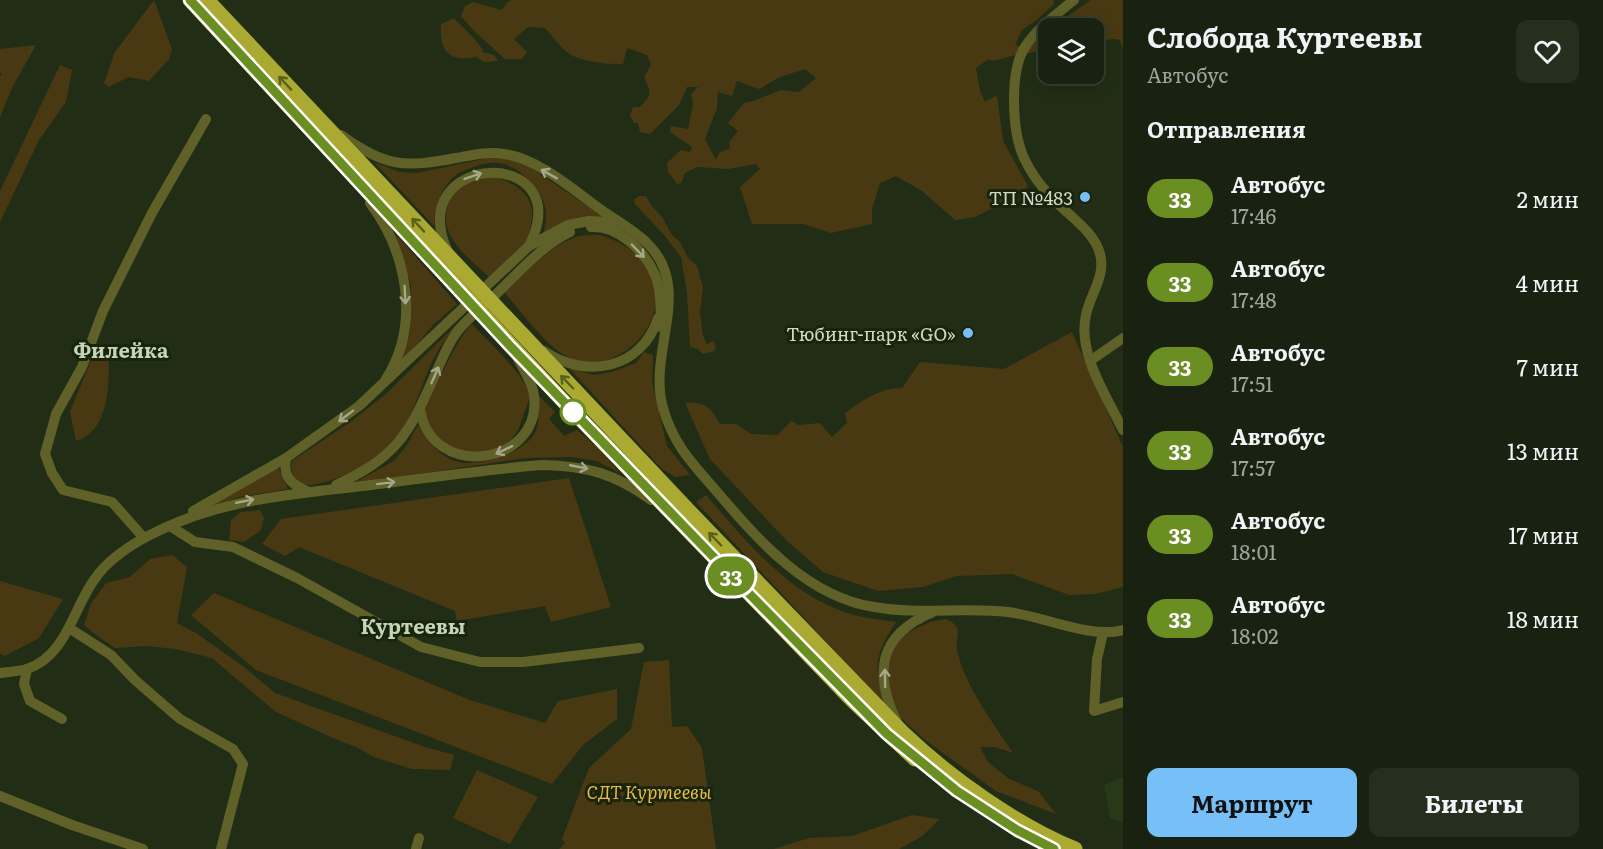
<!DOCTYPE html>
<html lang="ru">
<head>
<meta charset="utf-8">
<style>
	body { margin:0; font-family:Literata,serif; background:#262f1e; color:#f1f3f6; height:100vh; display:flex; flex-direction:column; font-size:22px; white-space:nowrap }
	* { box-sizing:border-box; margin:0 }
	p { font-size:20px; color:#9fa49f }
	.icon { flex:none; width:33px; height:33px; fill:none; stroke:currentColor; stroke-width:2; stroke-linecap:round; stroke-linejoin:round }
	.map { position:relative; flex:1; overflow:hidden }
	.side { display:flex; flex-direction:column; background:#192210; width:480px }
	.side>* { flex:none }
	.badge { padding:0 12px; border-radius:20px; font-size:21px; line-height:39px }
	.tools { position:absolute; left:1038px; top:18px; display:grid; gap:12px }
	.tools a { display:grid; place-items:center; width:66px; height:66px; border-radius:12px; background:#192210; box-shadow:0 3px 15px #0003,0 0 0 2px #373f30; font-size:30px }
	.map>.badge { position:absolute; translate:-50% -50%; box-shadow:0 0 0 3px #fff }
	h2 { padding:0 24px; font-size:22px; line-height:54px }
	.round { display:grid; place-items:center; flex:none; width:63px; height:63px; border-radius:12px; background:#262f1e }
	.overview { display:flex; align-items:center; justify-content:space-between; height:102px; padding:0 24px }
	h1 { font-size:28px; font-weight:700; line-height:45px }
	.action { display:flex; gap:12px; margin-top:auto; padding:12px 24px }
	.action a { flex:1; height:69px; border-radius:12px; background:#76c0f7; color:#111; font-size:24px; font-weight:700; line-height:69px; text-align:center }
	.action a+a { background:#262f1e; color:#f1f3f6 }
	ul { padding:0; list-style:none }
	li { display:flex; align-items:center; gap:18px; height:84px; padding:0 24px }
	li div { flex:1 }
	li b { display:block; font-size:22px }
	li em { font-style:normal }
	li .badge { min-width:66px; font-weight:700; text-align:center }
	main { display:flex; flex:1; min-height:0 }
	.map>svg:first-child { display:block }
	.built { fill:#283919 }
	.green { fill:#493913; fill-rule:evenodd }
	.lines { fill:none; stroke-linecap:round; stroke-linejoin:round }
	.minor { stroke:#606029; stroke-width:10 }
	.highway { stroke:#aa3; stroke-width:15 }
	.oneway { stroke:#5a601d }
	.oneway2 { stroke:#a3a889 }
	.line-casing { stroke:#fff; stroke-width:14 }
	.line { stroke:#6b8e23; stroke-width:9 }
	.poi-dot { fill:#76c0f7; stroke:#18240b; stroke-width:2 }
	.stop-dot { fill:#fff; stroke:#6b8e23; stroke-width:3 }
	.labels { text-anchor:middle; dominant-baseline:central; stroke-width:6; stroke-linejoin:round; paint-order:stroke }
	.poi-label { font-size:18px; fill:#cfd8c9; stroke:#18240b; text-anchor:end }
	.park-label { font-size:18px; font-style:italic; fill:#e8bb46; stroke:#18240b }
	.neighbourhood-label { font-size:20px; font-weight:bold; fill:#c3d5b6; stroke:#18240b }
</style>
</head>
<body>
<main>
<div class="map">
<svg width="1123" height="849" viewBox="0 0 1123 849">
	<rect width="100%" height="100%" fill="#212e15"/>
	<!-- built -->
	<path class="built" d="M1123 777V822L1110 818 1104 785Z"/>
	<!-- green -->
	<g class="green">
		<path d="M154 0 172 49 169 59 149 81 129 77 108 87 104 83 115 52Z"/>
		<path d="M513 0H1053L1054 4 1038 19 1022 30 1015 45 1028 48 1048 30V45C1034 53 1032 53 1016 55 1004 57 1000 62 987 60L976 68 980 91 985 102 997 95 1003 141 1028 186 1022 193 975 217 955 220 922 191 896 176 880 183 872 209V224L831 233 803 224H752L740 187 760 169 756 164 728 169 697 167 685 173 681 183 677 184 668 172 667 163 681 150 690 152 692 147 670 132 671 126 688 129 693 104 691 94 698 87H687L679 105 650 134 640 132 638 123H634L630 115 633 107H640C652 94 651 93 644 77L651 65 647 55 627 48 623 64C609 65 579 61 568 53 559 46 552 36 545 28L528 27 514 39 527 52 522 59H505L473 30 461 16 465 6 473 2 501 10 509 1ZM805 69 816 78 799 92 781 90 753 101 744 103 728 123 738 131 729 142 730 148 719 153 716 160 705 139 717 108 718 92 732 96 737 81 759 89 780 77Z"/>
		<path d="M1091 0H1123V48L1120 40C1107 36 1103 44 1094 50V28H1050Z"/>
		<path d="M454 18C460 25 482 44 483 52L494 55 498 61 484 62 476 57C449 63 439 50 441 24Z"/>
		<path d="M36 45 13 86 0 117V77L2 73H0V49Z"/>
		<path d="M60 65 72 70 66 102 39 140 0 222V191Z"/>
		<path d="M488 158H506L524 163 605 218C581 215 562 220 543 234 546 225 547 216 545 206 541 189 521 169 504 164 491 161 480 164 468 169 460 172 454 175 449 182 439 193 436 211 434 226L374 162 400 172 417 173Z"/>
		<path d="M487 175C515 182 540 195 530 228 529 234 528 241 524 246 515 258 501 267 490 278 470 258 437 237 448 205 450 199 456 190 461 186 467 180 480 178 487 175Z"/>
		<path d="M640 196H646L651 205 663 218 671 234 680 242 688 258 697 266 703 288 700 312 703 336 707 344 713 341 716 347 714 351 703 354 698 349 690 347 687 293 681 257 665 236 635 204 634 199Z"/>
		<path d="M395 233 457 304 434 324 399 365 410 332 411 285Z"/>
		<path d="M599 235C616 240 631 247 642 260 670 294 653 338 617 356 603 363 587 364 572 359 548 350 522 312 504 292 525 273 553 242 580 236 586 235 593 235 599 235Z"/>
		<path d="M465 316C456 326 446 337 439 349 423 375 418 407 400 432 381 460 343 480 311 485 297 487 289 473 292 461L349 423 386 394Z"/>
		<path d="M472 324C485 338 527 377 529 395 530 400 526 408 524 413 521 423 518 434 509 441 485 463 428 450 425 413 425 399 437 382 443 371 452 354 459 338 472 324Z"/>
		<path d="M1072 332 1123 447V587L1095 594 1069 595 1012 574 957 576 923 587 878 591 823 572 787 541 710 459 685 403C705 401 711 407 720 424H736L751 434 778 435 791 421 799 425 820 423 832 437 847 423 845 413C864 400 879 388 902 388L920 362 1004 369Z"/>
		<path d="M644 352 653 355 652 383 667 446 690 475 675 477 661 468 569 368 594 375 612 372 636 363Z"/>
		<path d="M109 354C109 383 110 431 76 441L70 412 92 358Z"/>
		<path d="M537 394 555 412 549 419 564 436 577 430 598 448 621 474 597 461 572 457 525 458 352 484 394 461 407 445 418 425C427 441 440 457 458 462 480 467 526 453 536 431 540 421 538 405 537 394Z"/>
		<path d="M278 467 288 489 240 497 210 506Z"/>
		<path d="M569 478 611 607 551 622 545 606 457 621 455 611 299 547 285 556 262 544 281 519Z"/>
		<path d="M706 495C743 538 787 592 842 611 858 618 879 619 896 622 874 655 873 668 886 706L696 502Z"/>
		<path d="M260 510 264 518 261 530 244 542 229 540 231 520 241 512Z"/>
		<path d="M172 555 187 567 177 623 196 633 244 667 275 693 425 747 454 755 450 770 412 769 374 757 356 747 333 738 276 712 212 658 176 649 146 646 115 648 96 635 84 625 91 604 106 583 130 577 150 559Z"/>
		<path d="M0 581 63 599 39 638 5 656 0 654Z"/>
		<path d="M214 593 470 700 545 723 558 701 617 689V719L583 745 552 784 256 670 191 615Z"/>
		<path d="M946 619C966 628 954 637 957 650 964 685 994 724 1013 753L995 747H980L988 762 1009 779 1038 791 1056 814 996 791 925 740 900 717 889 692 888 663 900 636 930 622Z"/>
		<path d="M669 660 672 727 687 726 702 748 716 849H559L565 843 562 839 589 768 631 729 644 662Z"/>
		<path d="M477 770 538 797 510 844 453 818Z"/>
		<path d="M912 815 940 819 921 837 899 849H774L809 838 852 836Z"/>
	</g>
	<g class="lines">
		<!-- minor -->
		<g class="minor">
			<path d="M1074 0C1057 14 1037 28 1025 47 1009 72 1012 132 1024 158 1031 174 1044 190 1056 202 1071 217 1095 233 1100 254 1106 277 1090 294 1086 315 1077 353 1107 397 1123 430"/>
			<path d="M341 135C385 167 404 168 456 158 472 155 488 151 504 154 536 158 570 187 596 206 613 219 633 229 648 244 694 290 647 352 663 408 674 446 693 464 718 493 759 541 808 597 874 607 918 615 964 607 1008 612 1043 616 1090 639 1123 630"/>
			<path d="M370 203C407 252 421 324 386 379"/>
			<path d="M591 227C618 225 645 251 655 275 662 291 660 310 661 327"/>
			<path d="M448 252C401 150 580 145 529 246"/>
			<path d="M544 351C586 380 642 369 658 318"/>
			<path d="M1090 361 1123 338"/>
			<path d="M420 408C429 481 543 467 534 395 532 381 523 369 517 357"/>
			<path d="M286 458C283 476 290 484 307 491"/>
			<path d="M336 485C396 457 408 436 434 377 441 362 447 345 457 332 466 320 479 310 490 300 515 277 539 247 570 232"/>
			<path d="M193 511 286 458 359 406 529 246 568 225 589 221 607 222 620 226"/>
			<path d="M170 526 195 542 233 547 297 578 421 647 480 662H523L639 648"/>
			<path d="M144 538 112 502 63 490 52 473 45 454 56 414 82 367 103 311 152 213 206 119"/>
			<path d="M69 628 111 655 135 680 180 719 233 749 243 764 221 849"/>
			<path d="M1103 633 1097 659 1094 711 1123 702"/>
			<path d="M27 669 24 684 30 701 62 719"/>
			<path d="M0 673C9 672 19 671 27 669 66 656 73 609 94 580 107 560 133 543 154 533 223 498 297 494 371 485 429 478 486 469 543 465 587 466 616 474 651 500"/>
			<path d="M897 722C873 673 879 635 931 613"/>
			<path d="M0 796 72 825 143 849"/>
			<path d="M416 849 419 838"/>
		</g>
		<!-- highway -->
		<g class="highway">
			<path d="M190 0 566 404 853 701 915 759"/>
			<path d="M207 0 686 508 903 733C949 777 1016 825 1075 849"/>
		</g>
	</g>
	<!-- one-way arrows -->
	<defs><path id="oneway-shaft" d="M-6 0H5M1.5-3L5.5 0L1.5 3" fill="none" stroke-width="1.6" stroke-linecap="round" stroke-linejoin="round" transform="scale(1.5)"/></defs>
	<g class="oneway">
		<use href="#oneway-shaft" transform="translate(285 83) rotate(-133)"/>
		<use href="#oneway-shaft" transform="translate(418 225) rotate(-133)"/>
		<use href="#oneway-shaft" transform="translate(567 382) rotate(-134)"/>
		<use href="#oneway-shaft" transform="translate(715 539) rotate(-134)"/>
	</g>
	<g class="oneway2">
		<use href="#oneway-shaft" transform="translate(549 174) rotate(-151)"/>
		<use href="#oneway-shaft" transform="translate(473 176) rotate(-19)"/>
		<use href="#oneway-shaft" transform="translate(638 251) rotate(46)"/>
		<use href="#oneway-shaft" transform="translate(405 295) rotate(87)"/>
		<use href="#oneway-shaft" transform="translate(435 375) rotate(-66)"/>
		<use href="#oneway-shaft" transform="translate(346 416) rotate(143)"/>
		<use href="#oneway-shaft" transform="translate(504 450) rotate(154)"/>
		<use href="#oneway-shaft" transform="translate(579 467) rotate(11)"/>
		<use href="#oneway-shaft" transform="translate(386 483) rotate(-7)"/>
		<use href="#oneway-shaft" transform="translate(245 501) rotate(-11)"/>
		<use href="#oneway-shaft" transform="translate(885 678) rotate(-91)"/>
	</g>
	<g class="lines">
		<!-- line casing -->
		<g class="line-casing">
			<path id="line" d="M190 0 511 347 726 570 887 734 957 791 1017 830 1054 849"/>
		</g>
		<!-- line -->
		<use href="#line" class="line"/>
	</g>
	<!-- markers -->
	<g class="poi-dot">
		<circle cx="1085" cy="197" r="6"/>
		<circle cx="968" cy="333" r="6"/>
	</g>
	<circle class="stop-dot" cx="573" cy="412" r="12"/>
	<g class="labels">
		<!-- poi labels -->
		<g class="poi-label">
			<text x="1073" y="197">ТП №483</text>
			<text x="956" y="333">Тюбинг-парк «GO»</text>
		</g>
		<!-- park labels -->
		<g class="park-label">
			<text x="649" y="791">СДТ Куртеевы</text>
		</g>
		<!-- neighbourhood labels -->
		<g class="neighbourhood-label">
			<text x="121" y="349">Филейка</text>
			<text x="413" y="625">Куртеевы</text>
		</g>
	</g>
</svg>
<div class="tools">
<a><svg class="icon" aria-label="layers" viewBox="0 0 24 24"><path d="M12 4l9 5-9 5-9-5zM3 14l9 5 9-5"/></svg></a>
</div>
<b class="badge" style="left:731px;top:576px;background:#6b8e23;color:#fff">33</b>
</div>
<section class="side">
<div class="overview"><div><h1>Слобода Куртеевы</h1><p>Автобус</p></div><a class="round"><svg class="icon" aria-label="heart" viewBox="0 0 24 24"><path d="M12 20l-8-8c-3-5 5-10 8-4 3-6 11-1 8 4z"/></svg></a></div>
<h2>Отправления</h2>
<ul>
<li><span class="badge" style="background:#6b8e23;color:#fff">33</span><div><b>Автобус</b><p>17:46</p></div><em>2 мин</em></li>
<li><span class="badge" style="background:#6b8e23;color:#fff">33</span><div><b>Автобус</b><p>17:48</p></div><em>4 мин</em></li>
<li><span class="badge" style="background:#6b8e23;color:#fff">33</span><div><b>Автобус</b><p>17:51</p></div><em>7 мин</em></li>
<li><span class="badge" style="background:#6b8e23;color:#fff">33</span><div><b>Автобус</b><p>17:57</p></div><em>13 мин</em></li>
<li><span class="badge" style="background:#6b8e23;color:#fff">33</span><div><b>Автобус</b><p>18:01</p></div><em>17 мин</em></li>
<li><span class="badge" style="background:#6b8e23;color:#fff">33</span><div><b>Автобус</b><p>18:02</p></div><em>18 мин</em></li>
</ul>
<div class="action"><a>Маршрут</a><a>Билеты</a></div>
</section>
</main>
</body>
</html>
